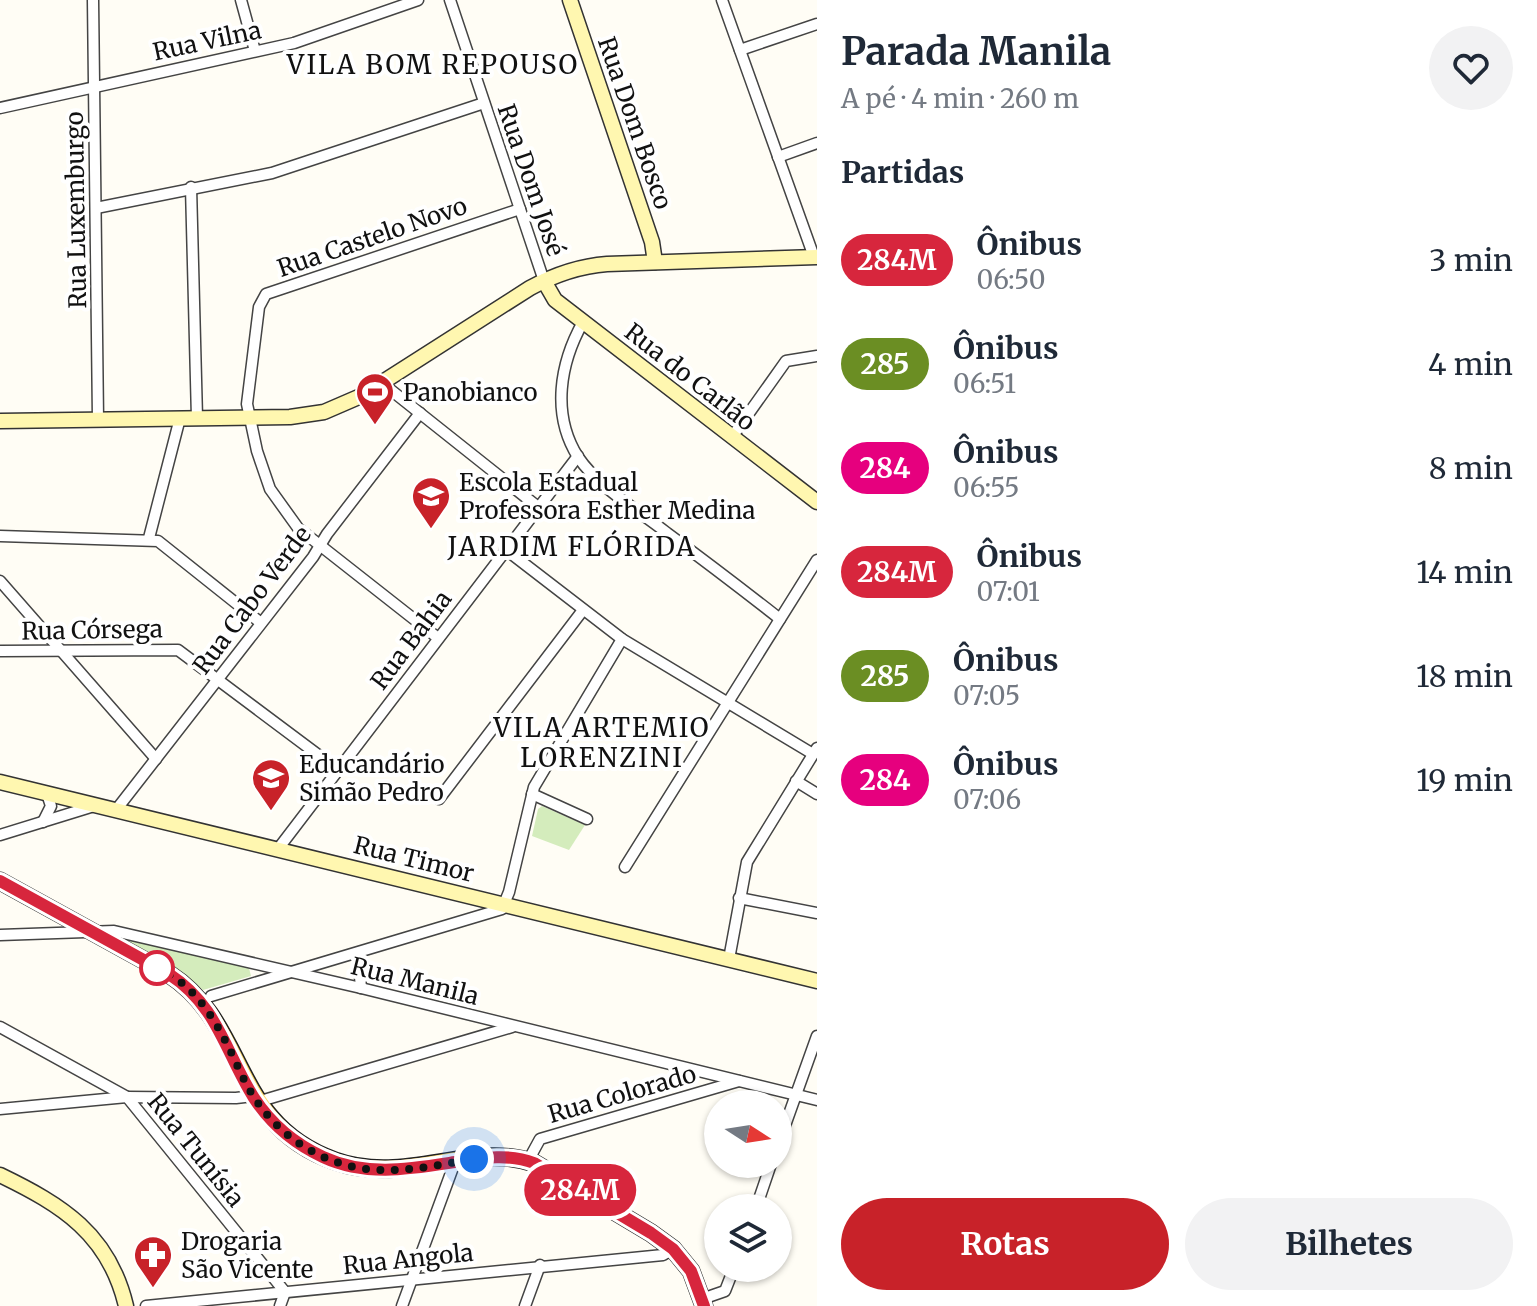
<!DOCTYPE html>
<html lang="pt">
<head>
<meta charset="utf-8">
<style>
	body { margin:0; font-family:Merriweather,serif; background:#f2f2f3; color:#1f2937; height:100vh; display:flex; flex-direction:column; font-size:30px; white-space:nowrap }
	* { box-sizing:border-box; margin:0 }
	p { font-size:26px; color:#747a83 }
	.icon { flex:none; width:44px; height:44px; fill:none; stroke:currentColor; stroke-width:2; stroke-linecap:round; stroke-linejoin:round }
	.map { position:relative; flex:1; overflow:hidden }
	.side { display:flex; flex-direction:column; background:#fff; width:720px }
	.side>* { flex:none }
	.badge { padding:0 16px; border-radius:26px; font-size:28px; line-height:52px }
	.needle { width:52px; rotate:102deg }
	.buttons { position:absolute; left:704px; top:1090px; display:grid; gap:16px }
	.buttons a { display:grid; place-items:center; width:88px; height:88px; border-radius:50%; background:#fff; box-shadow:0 2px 6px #0004; font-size:40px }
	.you { position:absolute; width:40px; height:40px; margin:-20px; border:6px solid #fff; border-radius:50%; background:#1a73e8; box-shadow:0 0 0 12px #1a73e833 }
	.map>.badge { position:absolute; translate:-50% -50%; box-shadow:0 0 0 4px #fff }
	h2 { padding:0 24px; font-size:30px; line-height:72px }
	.round { display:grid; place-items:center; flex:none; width:84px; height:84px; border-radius:42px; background:#f2f2f3 }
	.overview { display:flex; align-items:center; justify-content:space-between; height:136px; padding:0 24px }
	h1 { font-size:38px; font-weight:700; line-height:60px }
	.button { display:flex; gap:16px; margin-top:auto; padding:16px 24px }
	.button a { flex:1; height:92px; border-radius:48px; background:#c82229; color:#fff; font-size:32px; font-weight:700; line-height:92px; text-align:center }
	.button a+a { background:#f2f2f3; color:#1f2937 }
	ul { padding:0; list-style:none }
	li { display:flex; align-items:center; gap:24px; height:104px; padding:0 24px }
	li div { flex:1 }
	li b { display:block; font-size:30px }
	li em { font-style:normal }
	li .badge { min-width:88px; font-weight:700; text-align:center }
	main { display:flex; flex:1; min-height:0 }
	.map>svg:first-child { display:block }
	.green { fill:#d4ecbc }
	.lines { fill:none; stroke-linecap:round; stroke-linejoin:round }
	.street-casing { stroke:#444; stroke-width:13 }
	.secondary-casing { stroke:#333; stroke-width:17 }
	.primary-casing { stroke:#222; stroke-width:19 }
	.street { stroke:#fff; stroke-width:10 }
	.secondary { stroke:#fff7b0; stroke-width:14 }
	.primary { stroke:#fdd967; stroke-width:16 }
	.line-casing { stroke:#fff; stroke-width:18 }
	.line { stroke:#d7263d; stroke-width:12 }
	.walk { stroke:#111; stroke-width:8; stroke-dasharray:0 14.4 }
	.stop-dot { fill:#fff; stroke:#d7263d; stroke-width:4 }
	.labels { text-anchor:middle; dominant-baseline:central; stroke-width:8; stroke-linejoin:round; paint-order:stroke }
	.street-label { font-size:24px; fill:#111; stroke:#fff }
	.poi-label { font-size:24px; fill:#111; stroke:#fff; text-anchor:start }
	.neighbourhood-label { font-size:26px; letter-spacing:2px; fill:#111; stroke:#fff }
</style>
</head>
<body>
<main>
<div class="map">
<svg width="817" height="1306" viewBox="0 0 817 1306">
	<rect width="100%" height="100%" fill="#fffdf5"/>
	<!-- green -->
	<g class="green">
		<path d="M542 806 585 825 569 850 532 836 538 809Z"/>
		<path d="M129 938 249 968 251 976 203 990 177 969 128 943Z"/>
	</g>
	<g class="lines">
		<!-- street casing -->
		<g class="street-casing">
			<g id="street">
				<path d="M93 0 98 419"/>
				<path d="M241 0 255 51"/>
				<path d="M450 0 544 281"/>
				<path d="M722 0 814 257"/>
				<path d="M740 50 817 24"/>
				<path d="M0 108 294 43 418 0"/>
				<path d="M778 157 817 143"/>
				<path d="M191 187 197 418"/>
				<path d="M96 208 272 173 484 103"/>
				<path d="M583 322C560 363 551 414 578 457 599 488 638 510 667 533 705 561 743 590 780 619"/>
				<path d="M382 383 538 507"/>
				<path d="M732 437 786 361 817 356"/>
				<path d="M0 536 158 541 261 623"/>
				<path d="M149 538 180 418"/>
				<path d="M505 549 622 639 813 754"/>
				<path d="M0 581 156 759"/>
				<path d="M438 638 298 528 270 489 257 451 247 404 259 307 266 294 520 209"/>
				<path d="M0 651 178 650 337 769"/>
				<path d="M796 781 817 794"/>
				<path d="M532 794 587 819"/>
				<path d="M439 799 583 610"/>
				<path d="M116 810 313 557 327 534 420 413"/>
				<path d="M43 822 51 806 47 794"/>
				<path d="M0 835 94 806"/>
				<path d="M278 849 578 456"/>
				<path d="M625 867 817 560"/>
				<path d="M739 898 817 913"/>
				<path d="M0 935 114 931 361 988 817 1100"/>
				<path d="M358 953 361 988"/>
				<path d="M729 959 747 862 817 748"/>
				<path d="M211 996 502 909 509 892 534 787 622 639"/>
				<path d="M0 1027 127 1097 285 1292 280 1306"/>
				<path d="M257 1102 512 1027"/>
				<path d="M0 1109 127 1097 236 1098 253 1096"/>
				<path d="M778 1145 817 1036"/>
				<path d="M528 1161 540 1139 739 1081"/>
				<path d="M756 1208 771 1164"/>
				<path d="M702 1299 725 1291 734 1268"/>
				<path d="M146 1306 663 1255 673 1249"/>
				<path d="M402 1306 455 1162"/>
				<path d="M525 1306 540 1265"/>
			</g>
		</g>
		<!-- secondary casing -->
		<g class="secondary-casing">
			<g id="secondary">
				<path d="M570 0 652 242 655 262"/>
				<path d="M544 281 555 300 817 502"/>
				<path d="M0 421 290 417 324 412 361 396 530 288C554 275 580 266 607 264L817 257"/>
				<path d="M0 782 817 981"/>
				<path d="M0 1175C62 1205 109 1234 126 1306"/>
			</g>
		</g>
		<!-- primary casing -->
		<g class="primary-casing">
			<path id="primary" d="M0 881 169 974C248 1025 230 1124 335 1161 405 1186 472 1141 534 1163L651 1233 673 1249 691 1271 704 1306"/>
		</g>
		<!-- street -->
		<use href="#street" class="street"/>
		<!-- secondary -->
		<use href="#secondary" class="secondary"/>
		<!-- primary -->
		<use href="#primary" class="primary"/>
	</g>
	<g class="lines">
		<!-- line casing -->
		<g class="line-casing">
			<path id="line" d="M0 881 169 974C218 1006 225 1052 254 1098 271 1124 295 1144 323 1157 366 1177 410 1169 455 1162 481 1158 508 1153 534 1163L651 1233 673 1249 691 1271 704 1306"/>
		</g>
		<!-- line -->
		<use href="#line" class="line"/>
		<!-- walk -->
		<path class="walk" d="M157 968C192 983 212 1014 229 1048 237 1064 244 1082 254 1097 281 1140 331 1170 383 1170 413 1171 444 1164 474 1159"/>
	</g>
	<!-- icons -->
	<defs>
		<g id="stadium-pin" transform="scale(2)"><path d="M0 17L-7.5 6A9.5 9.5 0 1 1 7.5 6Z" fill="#c82229" stroke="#fff"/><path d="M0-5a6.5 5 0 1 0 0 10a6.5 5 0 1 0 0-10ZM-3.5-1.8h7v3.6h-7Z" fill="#fff"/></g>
		<g id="school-pin" transform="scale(2)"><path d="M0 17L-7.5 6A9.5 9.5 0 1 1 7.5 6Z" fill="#c82229" stroke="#fff"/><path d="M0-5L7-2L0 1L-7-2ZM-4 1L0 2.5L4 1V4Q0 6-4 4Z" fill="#fff"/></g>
		<g id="pharmacy-pin" transform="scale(2)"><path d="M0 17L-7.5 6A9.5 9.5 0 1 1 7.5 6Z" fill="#c82229" stroke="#fff"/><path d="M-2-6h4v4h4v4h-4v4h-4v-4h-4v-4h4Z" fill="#fff"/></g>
	</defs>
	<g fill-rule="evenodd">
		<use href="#stadium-pin" x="375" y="392"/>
		<use href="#school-pin" x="431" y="496"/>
		<use href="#school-pin" x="271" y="778"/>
		<use href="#pharmacy-pin" x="153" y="1255"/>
	</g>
	<!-- markers -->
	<circle class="stop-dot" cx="157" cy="968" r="16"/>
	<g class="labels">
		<!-- street labels -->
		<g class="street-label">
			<text transform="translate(207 41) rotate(-12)">Rua Vilna</text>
			<text transform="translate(635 123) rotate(71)">Rua Dom Bosco</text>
			<text transform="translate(531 180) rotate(71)">Rua Dom José</text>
			<text transform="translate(76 210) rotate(-91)">Rua Luxemburgo</text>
			<text transform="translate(372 237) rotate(-19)">Rua Castelo Novo</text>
			<text transform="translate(690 377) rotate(38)">Rua do Carlão</text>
			<text transform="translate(252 600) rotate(-53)">Rua Cabo Verde</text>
			<text transform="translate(92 630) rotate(-1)">Rua Córsega</text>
			<text transform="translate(411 640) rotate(-53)">Rua Bahia</text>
			<text transform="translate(414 859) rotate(14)">Rua Timor</text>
			<text transform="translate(415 981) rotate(14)">Rua Manila</text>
			<text transform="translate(622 1094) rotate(-16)">Rua Colorado</text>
			<text transform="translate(196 1150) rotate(51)">Rua Tunísia</text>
			<text transform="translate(408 1259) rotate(-6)">Rua Angola</text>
		</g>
		<!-- poi labels -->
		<g class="poi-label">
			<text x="403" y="392">Panobianco</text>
			<text x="459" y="482">Escola Estadual<tspan x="459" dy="28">Professora Esther Medina</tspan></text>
			<text x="299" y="764">Educandário<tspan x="299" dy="28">Simão Pedro</tspan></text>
			<text x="181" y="1241">Drogaria<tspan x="181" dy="28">São Vicente</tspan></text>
		</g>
		<!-- neighbourhood labels -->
		<g class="neighbourhood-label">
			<text x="433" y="64">VILA BOM REPOUSO</text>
			<text x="572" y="546">JARDIM FLÓRIDA</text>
			<text x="602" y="727">VILA ARTEMIO<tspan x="602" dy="30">LORENZINI</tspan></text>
		</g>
	</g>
</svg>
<div class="buttons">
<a><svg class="needle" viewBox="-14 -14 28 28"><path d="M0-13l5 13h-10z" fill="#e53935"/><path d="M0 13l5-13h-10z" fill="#747a83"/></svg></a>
<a><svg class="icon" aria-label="layers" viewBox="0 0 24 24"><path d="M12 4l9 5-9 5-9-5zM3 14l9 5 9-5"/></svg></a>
</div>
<div class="you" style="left:474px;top:1159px"></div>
<b class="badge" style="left:580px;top:1190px;background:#d7263d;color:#fff">284M</b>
</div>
<section class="side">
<div class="overview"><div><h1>Parada Manila</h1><p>A pé · 4 min · 260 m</p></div><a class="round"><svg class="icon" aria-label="heart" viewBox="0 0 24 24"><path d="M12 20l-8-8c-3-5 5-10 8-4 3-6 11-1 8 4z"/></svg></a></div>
<h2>Partidas</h2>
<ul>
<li><span class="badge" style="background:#d7263d;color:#fff">284M</span><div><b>Ônibus</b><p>06:50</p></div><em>3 min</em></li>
<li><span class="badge" style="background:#6b8e23;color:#fff">285</span><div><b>Ônibus</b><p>06:51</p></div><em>4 min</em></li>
<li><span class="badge" style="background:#e6007e;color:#fff">284</span><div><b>Ônibus</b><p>06:55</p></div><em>8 min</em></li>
<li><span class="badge" style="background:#d7263d;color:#fff">284M</span><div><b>Ônibus</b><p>07:01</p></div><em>14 min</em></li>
<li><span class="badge" style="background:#6b8e23;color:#fff">285</span><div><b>Ônibus</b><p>07:05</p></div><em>18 min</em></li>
<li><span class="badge" style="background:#e6007e;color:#fff">284</span><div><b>Ônibus</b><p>07:06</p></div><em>19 min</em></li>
</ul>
<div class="button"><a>Rotas</a><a>Bilhetes</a></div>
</section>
</main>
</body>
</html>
